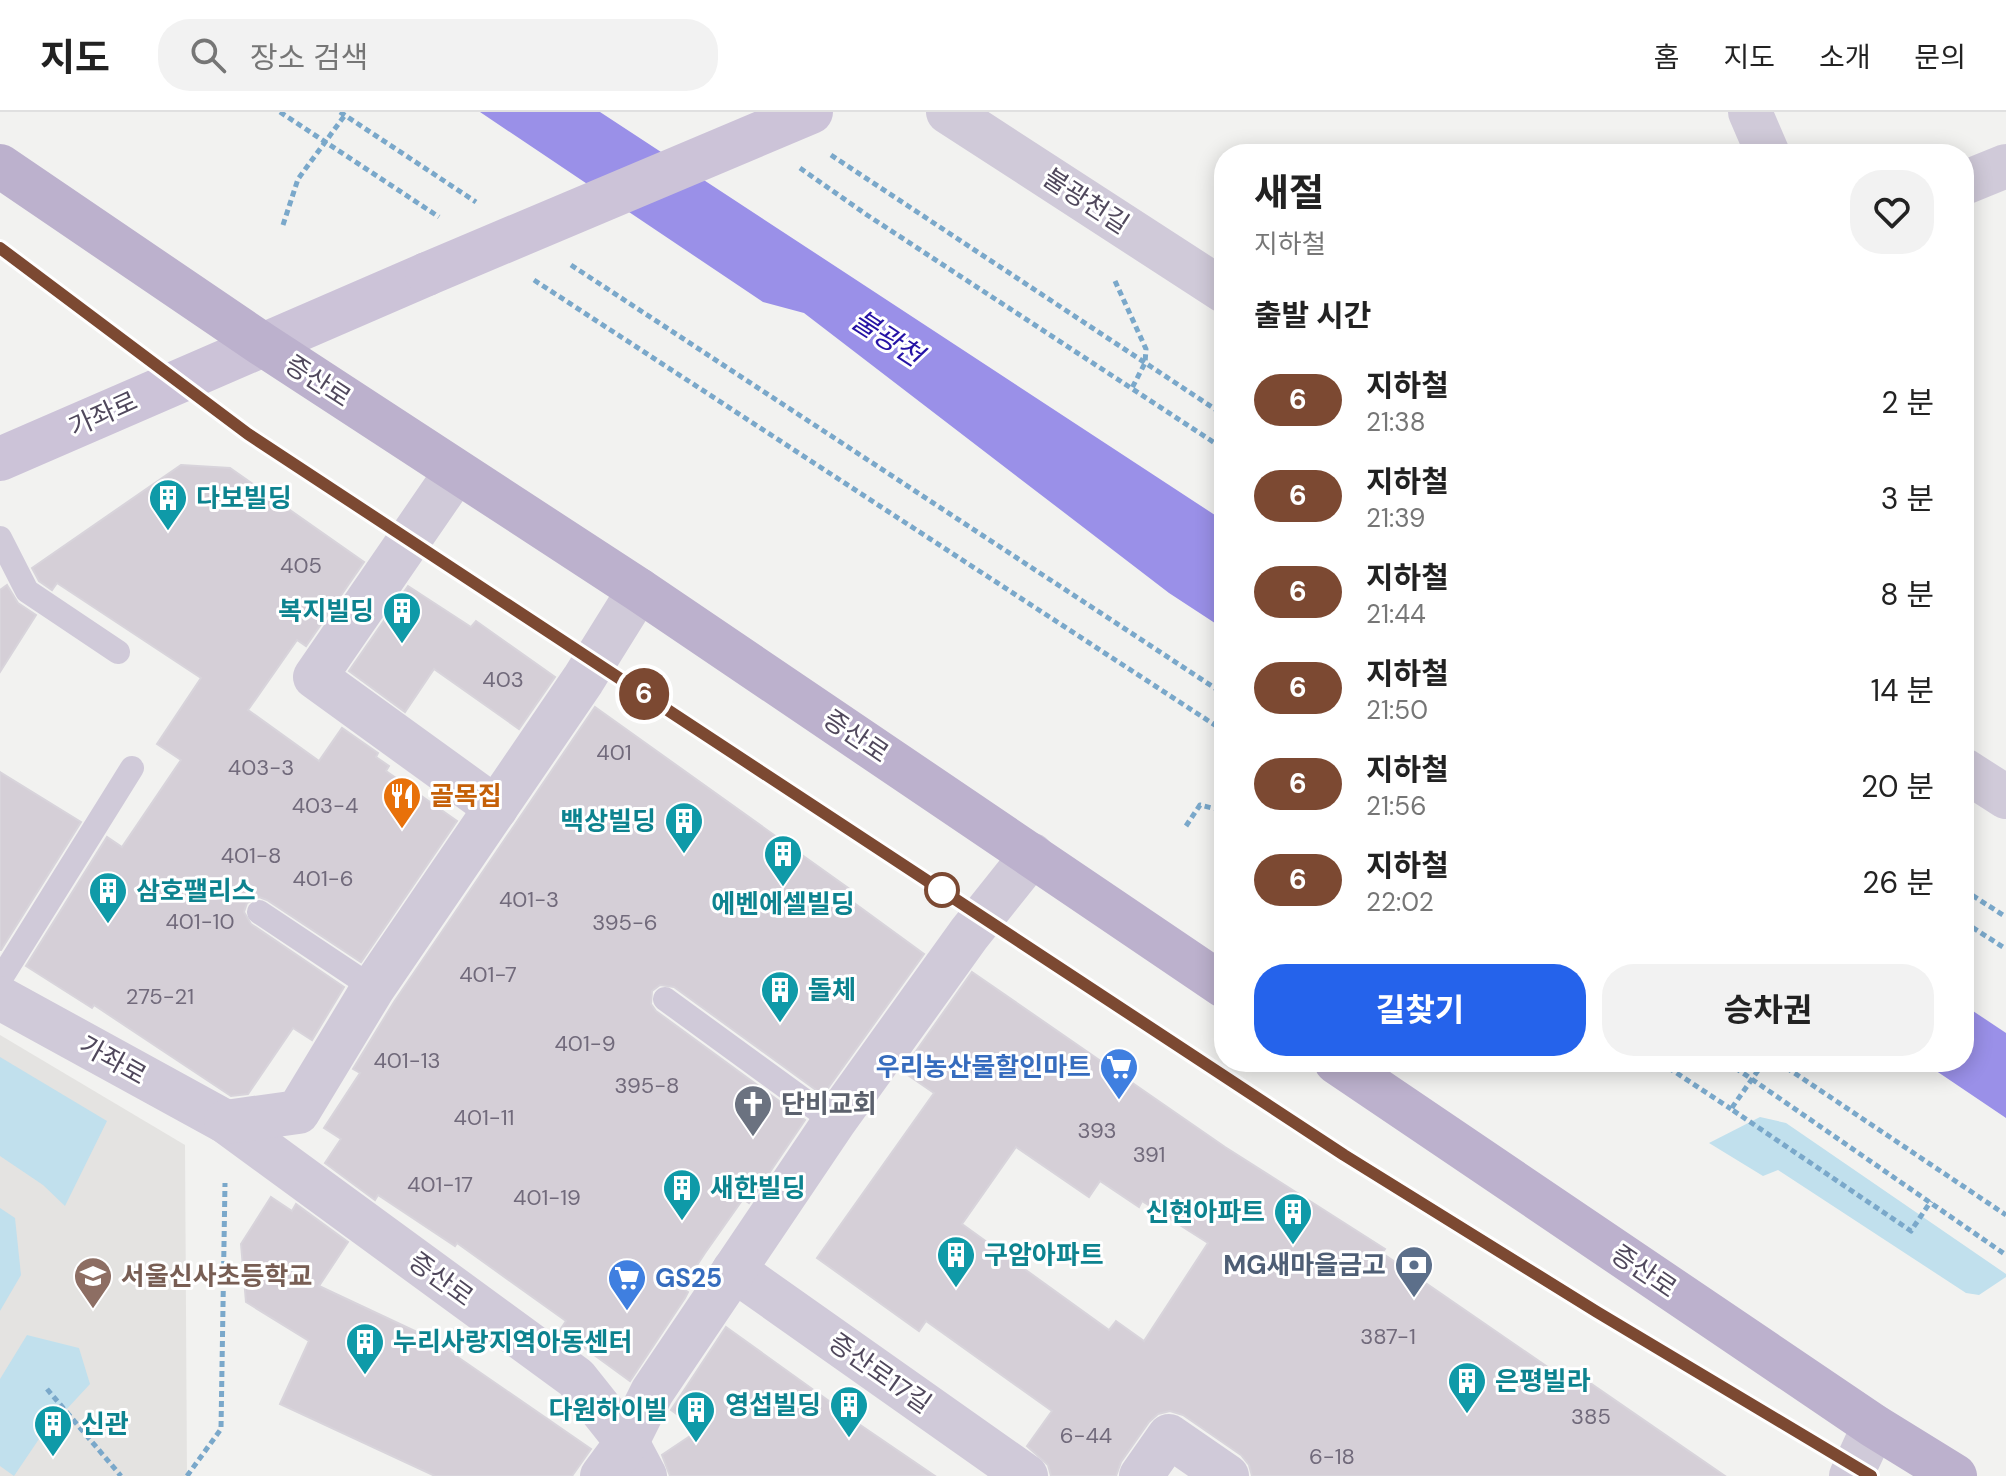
<!DOCTYPE html>
<html lang="ko">
<head>
<meta charset="utf-8">
<style>
	body { margin:0; font-family:"DM Sans","Noto Sans KR",sans-serif; background:#f2f2f2; color:#222; height:100vh; display:flex; flex-direction:column; font-size:30px; white-space:nowrap }
	* { box-sizing:border-box; margin:0 }
	p { font-size:26px; color:#767676 }
	.icon { flex:none; width:44px; height:44px; fill:none; stroke:currentColor; stroke-width:2; stroke-linecap:round; stroke-linejoin:round }
	.map { position:relative; flex:1; overflow:hidden }
	.panel { position:absolute; left:1214px; top:32px; width:760px; height:928px; display:flex; flex-direction:column; background:#fff; border-radius:32px; box-shadow:0 4px 20px #0003 }
	.panel>* { flex:none }
	.badge { padding:0 16px; border-radius:26px; font-size:28px; line-height:52px }
	.map>.badge { position:absolute; translate:-50% -50%; box-shadow:0 0 0 4px #fff }
	h2 { padding:0 40px; font-size:30px; line-height:72px }
	.round { display:grid; place-items:center; flex:none; width:84px; height:84px; border-radius:32px; background:#f2f2f2 }
	.summary { display:flex; align-items:center; justify-content:space-between; height:136px; padding:0 40px }
	h1 { font-size:38px; font-weight:700; line-height:60px }
	.primary-button { display:flex; gap:16px; margin-top:auto; padding:16px 40px }
	.primary-button a { flex:1; height:92px; border-radius:32px; background:#2563eb; color:#fff; font-size:32px; font-weight:700; line-height:92px; text-align:center }
	.primary-button a+a { background:#f2f2f2; color:#222 }
	ul { padding:0; list-style:none }
	li { display:flex; align-items:center; gap:24px; height:96px; padding:0 40px }
	li div { flex:1 }
	li b { display:block; font-size:30px }
	li em { font-style:normal }
	li .badge { min-width:88px; font-weight:700; text-align:center }
	header { display:flex; align-items:center; gap:48px; box-sizing:border-box; height:112px; padding:0 40px; background:#fff; border-bottom:2px solid #e0e0e0 }
	header strong { font-size:38px }
	nav { display:flex; gap:44px; margin-inline-start:auto; font-size:28px }
	.search { width:560px; height:72px; background:#f2f2f2; display:flex; align-items:center; gap:20px; box-sizing:border-box; padding:0 28px; border-radius:32px; color:#767676; font-size:30px }
	.map>svg:first-child { display:block }
	.education { fill:#e4e3e1 }
	.green { fill:#c1e0ed }
	.water { fill:#9a90e8 }
	.building { fill:#d5cfd7; stroke:#d8d4db; stroke-width:2; fill-rule:evenodd }
	.lines { fill:none; stroke-linecap:round; stroke-linejoin:round }
	.path { stroke:#7aa8ca; stroke-width:5; stroke-dasharray:6 4; stroke-linecap:butt }
	.service { stroke:#d0cad9; stroke-width:24 }
	.minor { stroke:#d0cad9; stroke-width:44 }
	.tertiary { stroke:#d0cad9; stroke-width:44 }
	.secondary { stroke:#ccc3d8; stroke-width:44 }
	.primary { stroke:#bcb1cd; stroke-width:44 }
	.secondary-bridge { stroke:#ccc3d8; stroke-width:44 }
	.line-casing { stroke:#fff; stroke-width:18 }
	.line { stroke:#7c4932; stroke-width:12 }
	.stop-dot { fill:#fff; stroke:#7c4932; stroke-width:4 }
	.labels { text-anchor:middle; dominant-baseline:central; stroke-width:6; stroke-linejoin:round; paint-order:stroke }
	.number-label { font-size:22px; fill:#716a7b }
	.street-label { font-size:26px; fill:#50485c; stroke:#fff }
	.culture-label { font-size:26px; font-weight:bold; fill:#0d838f; stroke:#fff; text-anchor:start }
	.food-label { font-size:26px; font-weight:bold; fill:#c56008; stroke:#fff; text-anchor:start }
	.shop-label { font-size:26px; font-weight:bold; fill:#366cbe; stroke:#fff; text-anchor:end }
	.worship-label { font-size:26px; font-weight:bold; fill:#5b616d; stroke:#fff; text-anchor:start }
	.service-label { font-size:26px; font-weight:bold; fill:#4e5e75; stroke:#fff; text-anchor:end }
	.education-label { font-size:26px; font-weight:bold; fill:#785e54; stroke:#fff; text-anchor:start }
	.water-label { font-size:28px; font-style:italic; fill:#2513a5; stroke:#fff }
</style>
</head>
<body>
<header>
<strong>지도</strong>
<div class="search"><svg class="icon" aria-label="search" viewBox="0 0 24 24"><circle cx="10" cy="10" r="6"/><path d="M15 15l6 6"/></svg>장소 검색</div>
<nav><a>홈</a><a>지도</a><a>소개</a><a>문의</a></nav>
</header>
<div class="map">
<svg width="2006" height="1364" viewBox="0 0 2006 1364">
	<rect width="100%" height="100%" fill="#f2f2f0"/>
	<!-- education -->
	<path class="education" d="M0 923 185 1033 187 1364H0Z"/>
	<!-- green -->
	<g class="green">
		<path d="M0 945 107 1009 65 1094 43 1073 0 1044Z"/>
		<path d="M1760 1005 1786 1011 2006 1162V1165L1979 1183 1966 1181 1778 1058 1763 1064 1709 1031Z"/>
		<path d="M0 1096 15 1106 21 1163 0 1199Z"/>
		<path d="M27 1223 79 1236 90 1272 39 1327 14 1364 0 1354V1267Z"/>
	</g>
	<!-- water -->
	<g class="water">
		<path d="M480 0H600L1224 409V517L1169 481 804 201 763 190Z"/>
		<path d="M1964 893 2006 921V1006L1923 950H1964Z"/>
	</g>
	<!-- building -->
	<g class="building">
		<path d="M181 353 230 356 364 450 306 534 297 528 248 598 319 649 342 616 378 641 376 645 389 654 386 659 457 709 361 850 267 788 259 785 247 791 244 800 251 812 344 875 312 928 293 916 248 982 231 984 94 893 92 896 26 854 107 725 122 735 181 648 157 632 201 566 57 471 52 478 39 469 32 456Z"/>
		<path d="M7 473 18 491 36 503 0 560V478Z"/>
		<path d="M408 474 471 515 476 509 555 565 519 617 434 557 405 600 349 559Z"/>
		<path d="M595 595 851 778 846 785 924 842 823 983 674 875 660 873 652 879 651 892 656 899 805 1008 749 1091 743 1087 705 1141 682 1176 688 1180 685 1186 630 1269 560 1218 566 1209 457 1131 455 1134 378 1083 375 1088 325 1051 341 1027 324 1016 360 961 353 957 394 890Z"/>
		<path d="M0 660 81 710 1 838H0Z"/>
		<path d="M972 860 1225 1035 1385 1137 1382 1141 1568 1269 1574 1260 1725 1364H1252L1249 1353 1241 1343 1183 1303 1170 1299 1158 1302 1149 1310 1121 1350 1116 1364H1051L1048 1353 1027 1334 1052 1299 926 1209 919 1219 817 1146 934 981 902 959ZM1016 1035 1089 1085 1100 1069 1139 1095 1142 1089 1208 1131 1144 1229 1116 1209 1109 1218 962 1112Z"/>
		<path d="M271 1085 292 1099 296 1092 348 1130 319 1174 451 1236 449 1239 591 1337 572 1364H435L280 1292 309 1229 246 1190 241 1132Z"/>
		<path d="M726 1215 829 1289 828 1291 935 1364H670L662 1343 699 1318 671 1298Z"/>
	</g>
	<g class="lines">
		<!-- path -->
		<g class="path">
			<path d="M280 0 439 105"/>
			<path d="M340 0 476 90"/>
			<path d="M831 43 1224 303"/>
			<path d="M800 56 867 103 1224 337"/>
			<path d="M283 113 298 67 345 3"/>
			<path d="M571 153 1224 582"/>
			<path d="M534 168 1224 619"/>
			<path d="M1115 169 1146 237 1145 251 1132 276"/>
			<path d="M1186 714 1200 693 1224 699"/>
			<path d="M1964 778 2006 805"/>
			<path d="M1964 810 2006 837"/>
			<path d="M1660 950 1731 997"/>
			<path d="M1727 950 2006 1143"/>
			<path d="M1764 950 1731 997 1911 1119 1931 1089"/>
			<path d="M1778 950 2006 1103"/>
			<path d="M47 1277 121 1364"/>
			<path d="M187 1364 221 1317 225 1071"/>
		</g>
		<!-- service -->
		<g class="service">
			<path d="M0 426 27 479 118 540"/>
			<path d="M259 800 373 876"/>
			<path d="M0 868 132 656"/>
			<path d="M665 887 834 1010"/>
		</g>
		<!-- minor -->
		<g class="minor">
			<path d="M1750 0 1768 42"/>
			<path d="M1964 71 2006 54"/>
			<path d="M456 360 315 565 496 696"/>
			<path d="M0 886 226 1010 576 1266 627 1330 645 1364"/>
			<path d="M226 1010 298 1000 373 876 583 568 639 478"/>
			<path d="M734 1158 1026 1364"/>
			<path d="M602 1364 627 1330 652 1280 834 1010 969 822 1032 743"/>
			<path d="M1141 1364 1169 1324 1227 1364"/>
			<path d="M1851 1364 1874 1314"/>
		</g>
		<!-- tertiary -->
		<g class="tertiary">
			<path d="M948 0 1224 179"/>
			<path d="M1964 658 2006 685"/>
		</g>
		<!-- secondary -->
		<path class="secondary" d="M0 347 427 162"/>
		<!-- primary -->
		<g class="primary">
			<path d="M0 54 262 232 639 478 1224 874"/>
			<path d="M1336 950 1874 1314 1955 1364"/>
		</g>
		<!-- secondary-bridge -->
		<path class="secondary-bridge" d="M427 162 811 0"/>
	</g>
	<g class="lines">
		<!-- line casing -->
		<g class="line-casing">
			<path id="line" d="M0 136 248 322 1344 1043 1597 1200 1871 1364"/>
		</g>
		<!-- line -->
		<use href="#line" class="line"/>
	</g>
	<!-- icons -->
	<defs>
		<g id="building-pin" transform="scale(2)"><path d="M0 17L-7.5 6A9.5 9.5 0 1 1 7.5 6Z" fill="#0f9aa8" stroke="#fff"/><path d="M-4-6H4V6H1V3H-1V6H-4ZM-2.5-4.3h1.7v1.8h-1.7ZM.8-4.3h1.7v1.8H.8ZM-2.5-1h1.7V.8h-1.7ZM.8-1h1.7V.8H.8Z" fill="#fff"/></g>
		<g id="restaurant-pin" transform="scale(2)"><path d="M0 17L-7.5 6A9.5 9.5 0 1 1 7.5 6Z" fill="#e8710a" stroke="#fff"/><path d="M-5-6h1v4h1v-4h1v4h1v-4h1v5L-1.5 .5V6h-2V.5L-5-1ZM5-6V6H3V1.5H1.5Q1.5-4 5-6Z" fill="#fff"/></g>
		<g id="supermarket-pin" transform="scale(2)"><path d="M0 17L-7.5 6A9.5 9.5 0 1 1 7.5 6Z" fill="#3f7fe0" stroke="#fff"/><path d="M-6-5.5h2.5l.6 2H6L4.5 2H-2.5L-4.4-4H-6ZM-1.5 3.2a1.3 1.3 0 1 0 .1 0ZM3 3.2a1.3 1.3 0 1 0 .1 0Z" fill="#fff"/></g>
		<g id="church-pin" transform="scale(2)"><path d="M0 17L-7.5 6A9.5 9.5 0 1 1 7.5 6Z" fill="#6b7280" stroke="#fff"/><path d="M-1.2-6h2.4v3.5h3.3v2.4h-3.3V6h-2.4V-.1h-3.3v-2.4h3.3Z" fill="#fff"/></g>
		<g id="bank-pin" transform="scale(2)"><path d="M0 17L-7.5 6A9.5 9.5 0 1 1 7.5 6Z" fill="#5c6f8a" stroke="#fff"/><path d="M-6-4H6V4H-6ZM0-2.3a2.3 2.3 0 1 0 0 4.6a2.3 2.3 0 1 0 0-4.6Z" fill="#fff"/></g>
		<g id="school-pin" transform="scale(2)"><path d="M0 17L-7.5 6A9.5 9.5 0 1 1 7.5 6Z" fill="#8d6e63" stroke="#fff"/><path d="M0-5L7-2L0 1L-7-2ZM-4 1L0 2.5L4 1V4Q0 6-4 4Z" fill="#fff"/></g>
	</defs>
	<g fill-rule="evenodd">
		<use href="#building-pin" x="168" y="386"/>
		<use href="#building-pin" x="402" y="499"/>
		<use href="#restaurant-pin" x="402" y="684"/>
		<use href="#building-pin" x="684" y="709"/>
		<use href="#building-pin" x="783" y="742"/>
		<use href="#building-pin" x="108" y="779"/>
		<use href="#building-pin" x="780" y="878"/>
		<use href="#supermarket-pin" x="1119" y="955"/>
		<use href="#church-pin" x="753" y="992"/>
		<use href="#building-pin" x="682" y="1076"/>
		<use href="#building-pin" x="1293" y="1100"/>
		<use href="#building-pin" x="956" y="1143"/>
		<use href="#bank-pin" x="1414" y="1153"/>
		<use href="#school-pin" x="93" y="1164"/>
		<use href="#supermarket-pin" x="627" y="1166"/>
		<use href="#building-pin" x="365" y="1230"/>
		<use href="#building-pin" x="1467" y="1269"/>
		<use href="#building-pin" x="849" y="1293"/>
		<use href="#building-pin" x="696" y="1298"/>
		<use href="#building-pin" x="53" y="1312"/>
	</g>
	<!-- markers -->
	<circle class="stop-dot" cx="942" cy="778" r="16"/>
	<g class="labels">
		<!-- number labels -->
		<g class="number-label">
			<text x="301" y="453">405</text>
			<text x="503" y="567">403</text>
			<text x="614" y="640">401</text>
			<text x="261" y="655">403-3</text>
			<text x="325" y="693">403-4</text>
			<text x="251" y="743">401-8</text>
			<text x="323" y="766">401-6</text>
			<text x="529" y="787">401-3</text>
			<text x="200" y="809">401-10</text>
			<text x="625" y="810">395-6</text>
			<text x="488" y="862">401-7</text>
			<text x="160" y="884">275-21</text>
			<text x="585" y="931">401-9</text>
			<text x="407" y="948">401-13</text>
			<text x="647" y="973">395-8</text>
			<text x="484" y="1005">401-11</text>
			<text x="1097" y="1018">393</text>
			<text x="1149" y="1042">391</text>
			<text x="440" y="1072">401-17</text>
			<text x="547" y="1085">401-19</text>
			<text x="1388" y="1224">387-1</text>
			<text x="1591" y="1304">385</text>
			<text x="1086" y="1323">6-44</text>
			<text x="1332" y="1344">6-18</text>
		</g>
		<!-- street labels -->
		<g class="street-label">
			<text transform="translate(1086 89) rotate(33)">불광천길</text>
			<text transform="translate(318 269) rotate(33)">증산로</text>
			<text transform="translate(103 302) rotate(-24)">가좌로</text>
			<text transform="translate(856 624) rotate(34)">증산로</text>
			<text transform="translate(113 948) rotate(29)">가좌로</text>
			<text transform="translate(1644 1159) rotate(34)">증산로</text>
			<text transform="translate(441 1167) rotate(36)">증산로</text>
			<text transform="translate(880 1261) rotate(35)">증산로17길</text>
		</g>
		<!-- culture labels -->
		<g class="culture-label">
			<text x="196" y="386">다보빌딩</text>
			<text x="374" y="499" text-anchor="end">복지빌딩</text>
			<text x="656" y="709" text-anchor="end">백상빌딩</text>
			<text x="136" y="779">삼호팰리스</text>
			<text x="783" y="792" text-anchor="middle">에벤에셀빌딩</text>
			<text x="808" y="878">돌체</text>
			<text x="710" y="1076">새한빌딩</text>
			<text x="1265" y="1100" text-anchor="end">신현아파트</text>
			<text x="984" y="1143">구암아파트</text>
			<text x="393" y="1230">누리사랑지역아동센터</text>
			<text x="1495" y="1269">은평빌라</text>
			<text x="821" y="1293" text-anchor="end">영섭빌딩</text>
			<text x="668" y="1298" text-anchor="end">다원하이빌</text>
			<text x="81" y="1312">신관</text>
		</g>
		<!-- food labels -->
		<g class="food-label">
			<text x="430" y="684">골목집</text>
		</g>
		<!-- shop labels -->
		<g class="shop-label">
			<text x="1091" y="955">우리농산물할인마트</text>
			<text x="655" y="1166" text-anchor="start">GS25</text>
		</g>
		<!-- worship labels -->
		<g class="worship-label">
			<text x="781" y="992">단비교회</text>
		</g>
		<!-- service labels -->
		<g class="service-label">
			<text x="1386" y="1153">MG새마을금고</text>
		</g>
		<!-- education labels -->
		<g class="education-label">
			<text x="121" y="1164">서울신사초등학교</text>
		</g>
		<!-- water labels -->
		<g class="water-label">
			<text transform="translate(887 226) rotate(33)">불광천</text>
		</g>
	</g>
</svg>
<b class="badge" style="left:644px;top:582px;background:#7c4932;color:#fff">6</b>
<section class="panel">
<div class="summary"><div><h1>새절</h1><p>지하철</p></div><a class="round"><svg class="icon" aria-label="heart" viewBox="0 0 24 24"><path d="M12 20l-8-8c-3-5 5-10 8-4 3-6 11-1 8 4z"/></svg></a></div>
<h2>출발 시간</h2>
<ul>
<li><span class="badge" style="background:#7c4932;color:#fff">6</span><div><b>지하철</b><p>21:38</p></div><em>2 분</em></li>
<li><span class="badge" style="background:#7c4932;color:#fff">6</span><div><b>지하철</b><p>21:39</p></div><em>3 분</em></li>
<li><span class="badge" style="background:#7c4932;color:#fff">6</span><div><b>지하철</b><p>21:44</p></div><em>8 분</em></li>
<li><span class="badge" style="background:#7c4932;color:#fff">6</span><div><b>지하철</b><p>21:50</p></div><em>14 분</em></li>
<li><span class="badge" style="background:#7c4932;color:#fff">6</span><div><b>지하철</b><p>21:56</p></div><em>20 분</em></li>
<li><span class="badge" style="background:#7c4932;color:#fff">6</span><div><b>지하철</b><p>22:02</p></div><em>26 분</em></li>
</ul>
<div class="primary-button"><a>길찾기</a><a>승차권</a></div>
</section>
</div>
</body>
</html>
